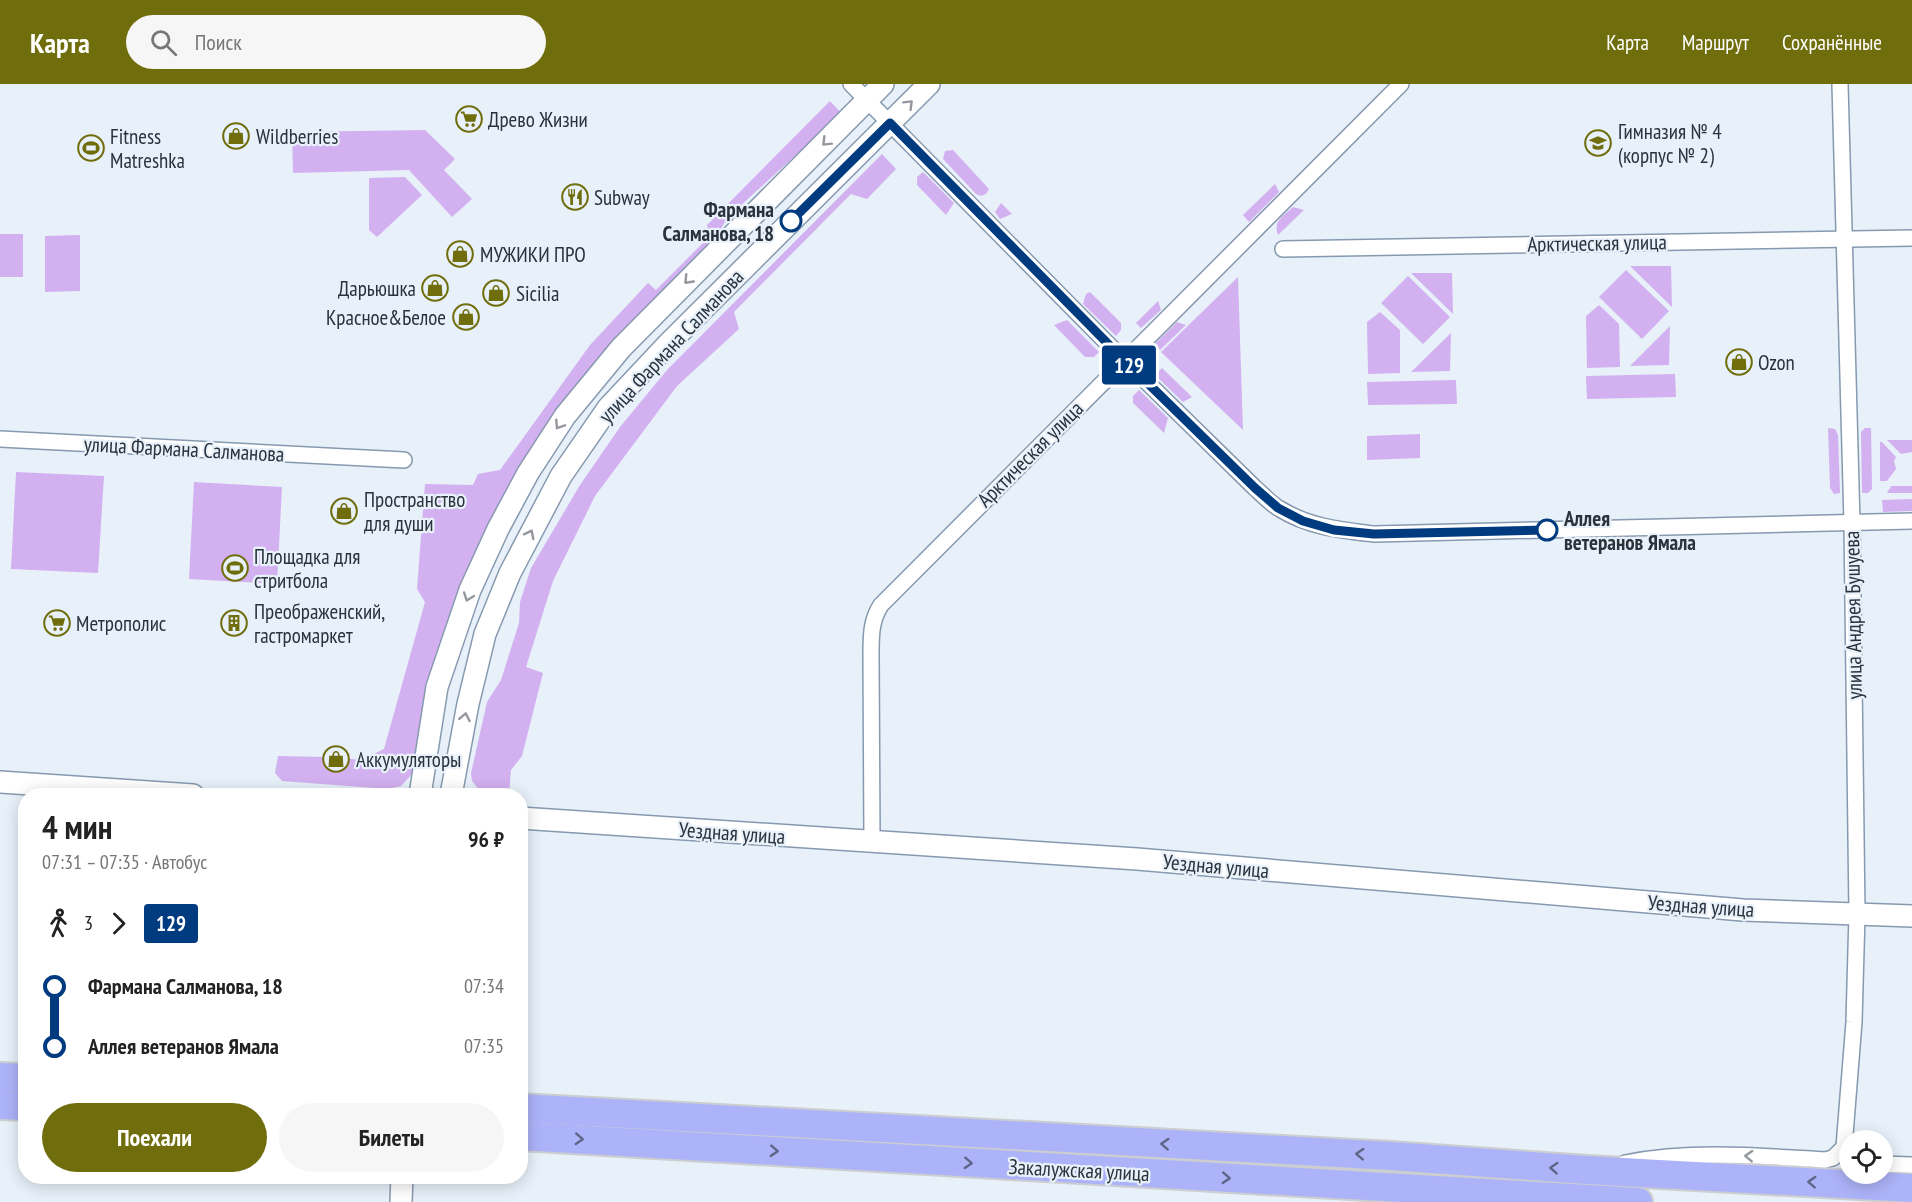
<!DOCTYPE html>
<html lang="ru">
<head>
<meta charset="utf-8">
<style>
	body { margin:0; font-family:"PT Sans Narrow",sans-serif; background:#f6f6f6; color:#222; height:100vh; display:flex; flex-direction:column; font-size:22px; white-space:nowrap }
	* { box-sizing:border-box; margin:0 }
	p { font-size:20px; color:#767676 }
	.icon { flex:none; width:33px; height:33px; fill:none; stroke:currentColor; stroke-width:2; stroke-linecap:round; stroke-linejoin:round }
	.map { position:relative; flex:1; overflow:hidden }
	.sheet { position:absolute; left:18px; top:704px; width:510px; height:396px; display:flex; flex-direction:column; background:#fff; border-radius:24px; box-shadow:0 3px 15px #0003 }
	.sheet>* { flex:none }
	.badge { padding:0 12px; border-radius:4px; font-size:21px; line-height:39px }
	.buttons { position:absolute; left:1839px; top:1046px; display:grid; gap:12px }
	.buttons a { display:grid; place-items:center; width:54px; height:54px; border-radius:50%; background:#fff; box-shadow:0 3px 15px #0003; font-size:30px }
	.map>.badge { position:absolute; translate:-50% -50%; box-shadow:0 0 0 3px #fff }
	.legs { display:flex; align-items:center; gap:9px; height:66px; padding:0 24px; font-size:20px }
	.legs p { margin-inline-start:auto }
	.summary { display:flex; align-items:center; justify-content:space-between; height:102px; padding:0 24px }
	h1 { font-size:33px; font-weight:700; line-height:45px }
	.action { display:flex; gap:12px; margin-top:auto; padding:12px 24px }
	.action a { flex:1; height:69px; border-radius:36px; background:#706d0c; color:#fff; font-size:24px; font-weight:700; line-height:69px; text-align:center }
	.action a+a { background:#f6f6f6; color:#222 }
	ul { padding:0 24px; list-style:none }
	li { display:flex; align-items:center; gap:21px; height:60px; font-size:22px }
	li i { display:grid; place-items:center; width:9px; height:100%; margin:0 8px; background:currentColor }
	li i::after { content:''; width:15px; height:15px; margin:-8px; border:4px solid; border-radius:50%; background:#fff }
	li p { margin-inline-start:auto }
	li:first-child i { background:linear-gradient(#0000 50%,currentColor 0) }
	li:last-child i { background:linear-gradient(currentColor 50%,#0000 0) }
	header { display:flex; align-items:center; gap:36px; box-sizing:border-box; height:84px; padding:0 30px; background:#706d0c; color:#fff }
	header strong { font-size:28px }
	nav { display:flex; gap:33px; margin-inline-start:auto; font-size:21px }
	.search { width:420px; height:54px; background:#f6f6f6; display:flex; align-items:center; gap:15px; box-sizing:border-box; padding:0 21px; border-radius:33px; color:#767676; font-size:22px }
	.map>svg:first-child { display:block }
	.green { fill:#d3b0f0 }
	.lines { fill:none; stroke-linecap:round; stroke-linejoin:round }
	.street-casing { stroke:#8699af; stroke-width:18 }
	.secondary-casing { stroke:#8699af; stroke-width:24 }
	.highway-casing { stroke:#ccced0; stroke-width:32 }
	.street { stroke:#fff; stroke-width:15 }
	.secondary { stroke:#fff; stroke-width:21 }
	.highway { stroke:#adb3f8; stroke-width:28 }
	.oneway { stroke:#94989d }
	.oneway2 { stroke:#5e6687 }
	.line-1-casing { stroke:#fff; stroke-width:14 }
	.line-1 { stroke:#003b80; stroke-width:9 }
	.stop-1-dot { fill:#fff; stroke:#003b80; stroke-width:3 }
	.labels { text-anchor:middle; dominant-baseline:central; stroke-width:4.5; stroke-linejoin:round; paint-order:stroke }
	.poi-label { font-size:21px; fill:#2a323b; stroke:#e8f1fa; text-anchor:start }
	.stop-label { font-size:21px; font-weight:bold; fill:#2a323b; stroke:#e8f1fa; text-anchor:end }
	.street-label { font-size:21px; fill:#2a323b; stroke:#e8f1fa }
</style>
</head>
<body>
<header>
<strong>Карта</strong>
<div class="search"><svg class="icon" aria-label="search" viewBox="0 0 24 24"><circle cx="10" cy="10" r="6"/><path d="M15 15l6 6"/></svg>Поиск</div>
<nav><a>Карта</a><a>Маршрут</a><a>Сохранённые</a></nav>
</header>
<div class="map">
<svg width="1912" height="1118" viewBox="0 0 1912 1118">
	<rect width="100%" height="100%" fill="#e8f1fa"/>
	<!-- green -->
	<g class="green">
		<path d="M830 17 844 32 807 68 798 69 727 134 713 160 529 371 413 689 401 702 388 705 282 697 275 689 278 672 325 673V678L341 679 342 674 361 676 384 665 425 518 417 505 425 400 473 401 478 390 500 386 590 261 648 199 656 206 710 152 707 141Z"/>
		<path d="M425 46 455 75 444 86 472 115 452 133 409 86 293 89 292 48Z"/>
		<path d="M953 66 989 105 986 110 981 112 976 110 943 75 945 67Z"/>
		<path d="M882 70 896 85 867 115 851 110 734 228 739 245 677 302 595 412 553 497 526 583 543 589 522 672 511 686 509 711H483L472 697 471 689 487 618 501 596 519 539 520 518 531 484 580 401 620 343 667 286Z"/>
		<path d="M923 88 954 119 946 131 917 101V93Z"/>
		<path d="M405 93 422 111 377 153 369 146V94Z"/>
		<path d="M1275 100 1279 108 1249 138 1243 131Z"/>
		<path d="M1001 119 1012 130 1000 135 995 128Z"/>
		<path d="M1293 123 1304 126 1278 151C1273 137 1283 132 1293 123Z"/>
		<rect x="0" y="150" width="23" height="43"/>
		<path d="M80 151V207L45 208V152Z"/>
		<path d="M1630 182H1671L1672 223Z"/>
		<path d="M1626 186 1669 227 1642 255 1599 213Z"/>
		<path d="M1411 189H1452L1453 230Z"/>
		<path d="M1408 192 1450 233 1423 260 1381 219Z"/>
		<path d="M1238 193 1243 346 1161 268Z"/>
		<path d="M1090 208 1121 239V246L1116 252 1083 220 1086 210Z"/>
		<path d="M1158 217 1161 226 1141 244 1136 239Z"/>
		<path d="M1599 221 1619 240 1620 283 1587 284 1586 232Z"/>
		<path d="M1380 228 1400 246V289L1368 290 1367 238Z"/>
		<path d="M1067 236 1099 268 1094 273H1085L1054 241Z"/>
		<path d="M1177 238 1186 241 1160 266 1155 260Z"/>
		<path d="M1670 242 1669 281 1630 282Z"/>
		<path d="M1451 249 1450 287 1411 288Z"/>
		<path d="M1162 284 1192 313 1183 318 1155 291Z"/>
		<path d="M1675 290 1676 313 1587 315 1586 292Z"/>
		<path d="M1456 296 1457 320 1368 321 1367 298Z"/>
		<path d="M1139 306 1168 334 1164 349 1133 319V312Z"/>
		<path d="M1828 344 1835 345 1838 351 1840 409 1834 410 1830 404Z"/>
		<path d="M1865 344H1871L1872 405 1868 409H1862L1861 348Z"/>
		<path d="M1420 350V374L1367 376V352Z"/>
		<path d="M1887 356H1912V368L1901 370Z"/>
		<path d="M1880 358H1882L1896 373 1894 377 1896 385 1887 397H1880Z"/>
		<path d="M16 388 104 392 98 489 11 485Z"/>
		<path d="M194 398 282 403 277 500 189 495Z"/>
		<path d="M1891 402H1912V409H1887Z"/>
		<path d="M1912 415V427L1883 428 1882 416Z"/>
	</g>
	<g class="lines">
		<!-- street casing -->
		<g class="street-casing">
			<g id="street">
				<path d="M851 0 1110 262 1255 404C1263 411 1271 420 1280 425 1309 443 1341 446 1374 450L1912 437"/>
				<path d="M1840 0 1852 439 1857 830 1854 938 1844 1063"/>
				<path d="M1283 165 1912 154"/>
				<path d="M0 355 404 376"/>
				<path d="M872 758 871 570C871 552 871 536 881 521L1401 0"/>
				<path d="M1625 1079C1691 1066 1758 1072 1825 1076L1833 1074 1844 1063"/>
				<path d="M1882 1080 1912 1081"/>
			</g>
		</g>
		<!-- secondary casing -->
		<g class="secondary-casing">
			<g id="secondary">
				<path d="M0 698 193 711"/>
				<path d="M420 711 437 603 470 506 498 445 528 389 565 332 621 264 883 0"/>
				<path d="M451 711 468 620 485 550 510 489 561 392 608 324 669 259 929 0"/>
				<path d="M520 734 1137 775 1743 826 1912 832"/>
				<path d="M401 1118 402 1092"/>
			</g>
		</g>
		<!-- highway casing -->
		<g class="highway-casing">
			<g id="highway">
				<path d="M0 993 26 994"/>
				<path d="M0 1021 26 1022"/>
				<path d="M520 1024 1391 1072 1587 1086 1912 1104"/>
				<path d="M520 1052 1638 1118"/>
			</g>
		</g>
		<!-- street -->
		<use href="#street" class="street"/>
		<!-- secondary -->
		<use href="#secondary" class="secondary"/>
		<!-- highway -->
		<use href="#highway" class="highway"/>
	</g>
	<!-- one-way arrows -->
	<defs><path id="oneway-chevron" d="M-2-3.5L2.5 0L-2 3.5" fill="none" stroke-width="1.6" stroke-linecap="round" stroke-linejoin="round" transform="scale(1.5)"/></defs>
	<g class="oneway">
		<use href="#oneway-chevron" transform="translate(909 20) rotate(-45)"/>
		<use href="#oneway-chevron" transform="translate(826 58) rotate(135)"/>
		<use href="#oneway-chevron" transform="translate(688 196) rotate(134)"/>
		<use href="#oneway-chevron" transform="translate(559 341) rotate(123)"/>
		<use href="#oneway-chevron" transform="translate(530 450) rotate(-63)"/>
		<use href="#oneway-chevron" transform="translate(468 513) rotate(110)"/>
		<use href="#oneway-chevron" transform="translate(465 633) rotate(-79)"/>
		<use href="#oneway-chevron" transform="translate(1749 1072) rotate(-177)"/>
	</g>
	<g class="oneway2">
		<use href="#oneway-chevron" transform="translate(579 1055) rotate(3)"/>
		<use href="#oneway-chevron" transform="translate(1165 1060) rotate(-177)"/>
		<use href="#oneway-chevron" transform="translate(774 1067) rotate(3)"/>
		<use href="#oneway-chevron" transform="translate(1360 1070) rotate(-177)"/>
		<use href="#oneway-chevron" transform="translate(968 1079) rotate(3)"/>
		<use href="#oneway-chevron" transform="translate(1554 1084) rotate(-176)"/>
		<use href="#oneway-chevron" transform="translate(1226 1094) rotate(3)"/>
		<use href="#oneway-chevron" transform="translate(1812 1098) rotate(-177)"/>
	</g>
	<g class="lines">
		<!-- line-1 casing -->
		<g class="line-1-casing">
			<path id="line-1" d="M791 137 890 39 1124 276 1255 404 1278 424 1303 437 1334 446 1374 450 1547 446"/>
		</g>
		<!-- line-1 -->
		<use href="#line-1" class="line-1"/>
	</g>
	<!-- icons -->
	<defs>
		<g id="supermarket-ring" transform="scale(1.35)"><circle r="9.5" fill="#e8f1fa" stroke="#706d0c" stroke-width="1.5"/><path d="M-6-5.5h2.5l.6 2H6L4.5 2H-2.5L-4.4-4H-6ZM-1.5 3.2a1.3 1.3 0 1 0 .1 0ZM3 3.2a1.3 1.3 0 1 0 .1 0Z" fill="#706d0c"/></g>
		<g id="shop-ring" transform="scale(1.35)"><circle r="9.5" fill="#e8f1fa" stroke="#706d0c" stroke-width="1.5"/><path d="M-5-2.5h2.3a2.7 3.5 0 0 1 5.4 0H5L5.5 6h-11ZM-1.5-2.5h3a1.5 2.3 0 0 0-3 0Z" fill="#706d0c"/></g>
		<g id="school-ring" transform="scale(1.35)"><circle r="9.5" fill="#e8f1fa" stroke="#706d0c" stroke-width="1.5"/><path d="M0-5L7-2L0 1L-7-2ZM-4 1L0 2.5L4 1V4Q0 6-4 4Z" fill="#706d0c"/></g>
		<g id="stadium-ring" transform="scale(1.35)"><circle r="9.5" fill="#e8f1fa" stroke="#706d0c" stroke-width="1.5"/><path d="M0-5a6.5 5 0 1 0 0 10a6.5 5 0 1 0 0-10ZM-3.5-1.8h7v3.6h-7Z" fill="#706d0c"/></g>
		<g id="restaurant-ring" transform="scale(1.35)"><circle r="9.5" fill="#e8f1fa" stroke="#706d0c" stroke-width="1.5"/><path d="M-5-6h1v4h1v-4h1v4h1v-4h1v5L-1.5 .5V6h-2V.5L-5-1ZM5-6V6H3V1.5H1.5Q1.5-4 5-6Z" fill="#706d0c"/></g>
		<g id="building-ring" transform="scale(1.35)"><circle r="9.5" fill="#e8f1fa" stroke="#706d0c" stroke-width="1.5"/><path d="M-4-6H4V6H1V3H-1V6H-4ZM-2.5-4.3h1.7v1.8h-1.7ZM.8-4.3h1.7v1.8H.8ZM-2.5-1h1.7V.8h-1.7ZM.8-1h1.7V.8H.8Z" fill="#706d0c"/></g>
	</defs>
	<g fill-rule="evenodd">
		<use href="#supermarket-ring" x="469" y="35"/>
		<use href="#shop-ring" x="236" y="52"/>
		<use href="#school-ring" x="1598" y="59"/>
		<use href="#stadium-ring" x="91" y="64"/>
		<use href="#restaurant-ring" x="575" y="113"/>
		<use href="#shop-ring" x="460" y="170"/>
		<use href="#shop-ring" x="435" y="204"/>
		<use href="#shop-ring" x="496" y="209"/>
		<use href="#shop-ring" x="466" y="233"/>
		<use href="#shop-ring" x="1739" y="278"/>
		<use href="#shop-ring" x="344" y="427"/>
		<use href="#stadium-ring" x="235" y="484"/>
		<use href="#supermarket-ring" x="57" y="539"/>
		<use href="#building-ring" x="234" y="539"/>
		<use href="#shop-ring" x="336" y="675"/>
	</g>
	<!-- markers -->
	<g class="stop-1-dot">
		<circle cx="791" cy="137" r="10"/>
		<circle cx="1547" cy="446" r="10"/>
	</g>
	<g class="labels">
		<!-- poi labels -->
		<g class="poi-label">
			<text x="488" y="35">Древо Жизни</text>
			<text x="1618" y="47">Гимназия № 4<tspan x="1618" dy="24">(корпус № 2)</tspan></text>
			<text x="110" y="52">Fitness<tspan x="110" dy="24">Matreshka</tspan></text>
			<text x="256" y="52">Wildberries</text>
			<text x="594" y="113">Subway</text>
			<text x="480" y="170">МУЖИКИ ПРО</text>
			<text x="416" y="204" text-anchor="end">Дарьюшка</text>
			<text x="516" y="209">Sicilia</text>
			<text x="446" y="233" text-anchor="end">Красное&amp;Белое</text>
			<text x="1758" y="278">Ozon</text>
			<text x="364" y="415">Пространство<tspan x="364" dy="24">для души</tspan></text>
			<text x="254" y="472">Площадка для<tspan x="254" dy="24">стритбола</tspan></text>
			<text x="254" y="527">Преображенский,<tspan x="254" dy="24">гастромаркет</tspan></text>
			<text x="76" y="539">Метрополис</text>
			<text x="356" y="675">Аккумуляторы</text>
		</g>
		<!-- stop labels -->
		<g class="stop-label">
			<text x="774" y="125">Фармана<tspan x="774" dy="24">Салманова, 18</tspan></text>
			<text x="1564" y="434" text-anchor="start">Аллея<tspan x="1564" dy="24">ветеранов Ямала</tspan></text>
		</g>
		<!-- street labels -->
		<g class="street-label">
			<text transform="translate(1597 159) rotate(-1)">Арктическая улица</text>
			<text transform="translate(671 262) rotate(-47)">улица Фармана Салманова</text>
			<text transform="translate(184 365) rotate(3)">улица Фармана Салманова</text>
			<text transform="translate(1030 370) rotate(-45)">Арктическая улица</text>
			<text transform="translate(1853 531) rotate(-91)">улица Андрея Бушуева</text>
			<text transform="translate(732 749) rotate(4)">Уездная улица</text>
			<text transform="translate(1216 782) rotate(5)">Уездная улица</text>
			<text transform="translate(1701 822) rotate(4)">Уездная улица</text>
			<text transform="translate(1079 1086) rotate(3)">Закалужская улица</text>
		</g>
	</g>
</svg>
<div class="buttons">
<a><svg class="icon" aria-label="locate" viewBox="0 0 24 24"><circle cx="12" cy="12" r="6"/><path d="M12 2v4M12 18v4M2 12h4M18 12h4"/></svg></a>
</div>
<b class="badge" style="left:1129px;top:281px;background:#003b80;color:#fff">129</b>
<section class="sheet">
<div class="summary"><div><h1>4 мин</h1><p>07:31 – 07:35 · Автобус</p></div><b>96 ₽</b></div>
<div class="legs"><svg class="icon" aria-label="walk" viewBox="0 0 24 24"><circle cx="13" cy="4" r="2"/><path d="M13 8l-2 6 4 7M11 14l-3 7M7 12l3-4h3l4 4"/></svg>3<svg class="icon" aria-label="forward" viewBox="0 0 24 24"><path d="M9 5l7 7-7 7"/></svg><b class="badge" style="background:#003b80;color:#fff">129</b></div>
<ul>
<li><i style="color:#003b80"></i><b>Фармана Салманова, 18</b><p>07:34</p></li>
<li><i style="color:#003b80"></i><b>Аллея ветеранов Ямала</b><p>07:35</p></li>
</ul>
<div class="action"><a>Поехали</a><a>Билеты</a></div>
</section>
</div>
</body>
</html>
